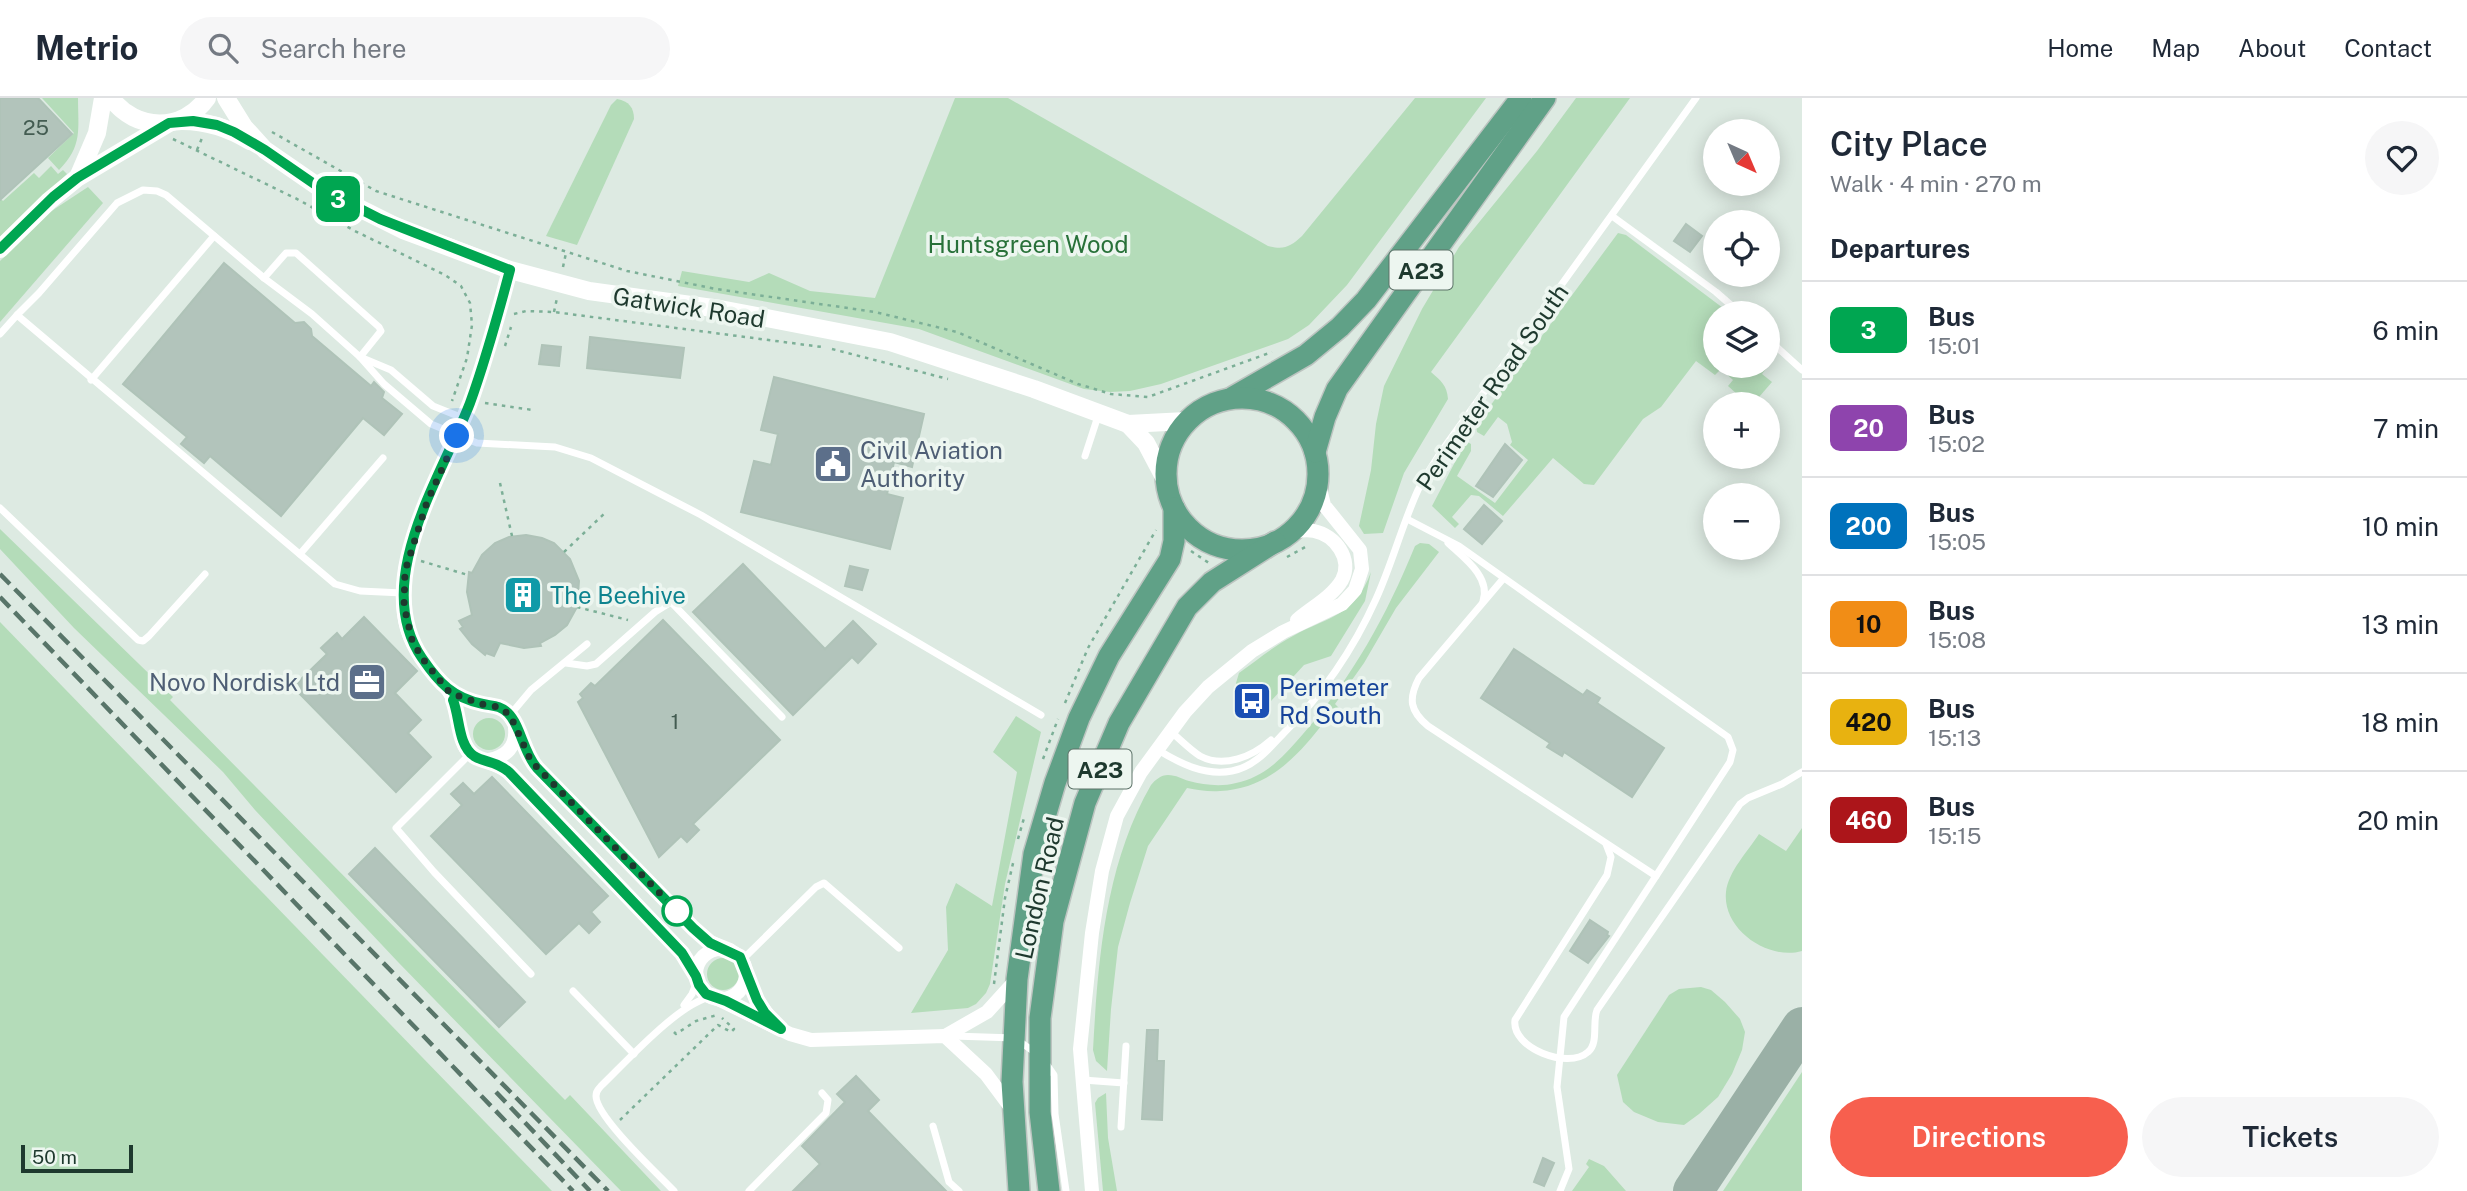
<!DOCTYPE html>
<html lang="en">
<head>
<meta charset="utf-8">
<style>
	body { margin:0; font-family:"Public Sans",sans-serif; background:#f6f6f7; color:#1f2937; height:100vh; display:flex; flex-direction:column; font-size:26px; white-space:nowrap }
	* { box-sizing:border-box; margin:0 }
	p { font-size:23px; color:#747a83 }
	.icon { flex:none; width:38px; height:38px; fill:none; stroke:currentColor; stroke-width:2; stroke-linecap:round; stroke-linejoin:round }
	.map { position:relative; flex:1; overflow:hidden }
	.details { display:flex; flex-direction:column; background:#fff; width:665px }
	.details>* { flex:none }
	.badge { padding:0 14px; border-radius:10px; font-size:24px; line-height:46px }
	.needle { width:46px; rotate:136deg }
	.tools { position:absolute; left:1703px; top:21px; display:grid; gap:14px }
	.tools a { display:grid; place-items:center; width:77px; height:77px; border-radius:50%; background:#fff; box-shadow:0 4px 18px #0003; font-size:35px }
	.scale { position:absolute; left:21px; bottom:18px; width:112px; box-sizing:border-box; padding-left:7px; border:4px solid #1e392e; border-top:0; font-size:19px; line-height:24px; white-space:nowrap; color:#1e392e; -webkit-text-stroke:5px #edf6f0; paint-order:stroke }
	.you { position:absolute; width:35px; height:35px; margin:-18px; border:5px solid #fff; border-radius:50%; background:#1a73e8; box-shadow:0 0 0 10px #1a73e833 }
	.map>.badge { position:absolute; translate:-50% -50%; box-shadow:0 0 0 4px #fff }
	h2 { padding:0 28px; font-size:26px; line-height:63px }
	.round { display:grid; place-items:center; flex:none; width:74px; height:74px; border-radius:37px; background:#f6f6f7 }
	.headline { display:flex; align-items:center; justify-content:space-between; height:119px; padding:0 28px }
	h1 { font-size:33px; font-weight:600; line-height:52px }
	.cta { display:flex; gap:14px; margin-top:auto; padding:14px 28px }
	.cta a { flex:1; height:80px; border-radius:42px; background:#f75f4e; color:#fff; font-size:28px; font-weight:600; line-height:80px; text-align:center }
	.cta a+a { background:#f6f6f7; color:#1f2937 }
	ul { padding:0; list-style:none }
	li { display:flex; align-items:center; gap:21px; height:98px; padding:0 28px; border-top:2px solid #e0e1e3 }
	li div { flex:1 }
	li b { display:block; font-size:26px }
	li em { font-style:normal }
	li .badge { min-width:77px; font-weight:700; text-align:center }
	header { display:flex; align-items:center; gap:42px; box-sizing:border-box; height:98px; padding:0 35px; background:#fff; border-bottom:2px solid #e0e1e3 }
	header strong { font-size:33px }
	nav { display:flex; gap:38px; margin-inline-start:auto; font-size:24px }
	.search { width:490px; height:63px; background:#f6f6f7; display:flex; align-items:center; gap:18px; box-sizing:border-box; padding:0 24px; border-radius:38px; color:#747a83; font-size:26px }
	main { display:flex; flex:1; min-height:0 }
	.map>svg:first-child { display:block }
	.green { fill:#b4dcb9 }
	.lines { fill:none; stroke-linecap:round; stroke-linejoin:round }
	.taxiway { stroke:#9ab0a6; stroke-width:40 }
	.building { fill:#b2c4bb; stroke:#afc3b8; stroke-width:2 }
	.primary-casing { stroke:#bcc4c0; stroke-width:24 }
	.path { stroke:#7caf97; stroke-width:2.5; stroke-dasharray:3.5 5; stroke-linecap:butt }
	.service { stroke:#fff; stroke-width:7 }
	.minor { stroke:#fff; stroke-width:14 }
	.tertiary { stroke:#fff; stroke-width:18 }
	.primary { stroke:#60a187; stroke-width:21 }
	.rail { stroke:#587569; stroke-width:4.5; stroke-dasharray:14 7; stroke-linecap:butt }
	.line-casing { stroke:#fff; stroke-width:16 }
	.line { stroke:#00a651; stroke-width:10 }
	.walk { stroke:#1e392e; stroke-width:7; stroke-dasharray:0 12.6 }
	.stop-dot { fill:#fff; stroke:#00a651; stroke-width:3.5 }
	.labels { text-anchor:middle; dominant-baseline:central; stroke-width:7; stroke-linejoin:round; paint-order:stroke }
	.number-label { font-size:21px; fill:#435c51 }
	.shield { fill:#edf6f0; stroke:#5c7268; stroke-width:2 }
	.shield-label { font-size:23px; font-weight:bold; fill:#1e392e }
	.park-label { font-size:24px; fill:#287139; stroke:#edf6f0 }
	.street-label { font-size:24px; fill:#1e392e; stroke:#edf6f0 }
	.service-label { font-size:24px; fill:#4e5e75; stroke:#edf6f0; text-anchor:start }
	.culture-label { font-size:24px; fill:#0d838f; stroke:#edf6f0; text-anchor:start }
	.transit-label { font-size:24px; fill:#164399; stroke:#edf6f0; text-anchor:start }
</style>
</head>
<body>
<header>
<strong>Metrio</strong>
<div class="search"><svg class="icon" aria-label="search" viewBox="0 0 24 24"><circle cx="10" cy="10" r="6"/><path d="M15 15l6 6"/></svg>Search here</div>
<nav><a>Home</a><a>Map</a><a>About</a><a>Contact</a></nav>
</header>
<main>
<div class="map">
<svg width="1802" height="1093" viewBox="0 0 1802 1093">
	<rect width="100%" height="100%" fill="#ddeae2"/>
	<!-- green -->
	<g class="green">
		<path d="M42 0H78C78 31 83 48 59 72L48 60 74 35Z"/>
		<path d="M955 0H1008L1268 148C1284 152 1290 149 1302 138L1415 0H1486L1347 187 1309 227 1288 241 1161 286 1130 293 1110 294 1084 291 919 231 678 188 682 173 749 184 769 175 810 193 875 200Z"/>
		<path d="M1576 0H1630L1431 274C1441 283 1447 287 1448 301L1404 375 1383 435 1364 436 1359 428 1371 372 1376 326 1384 288 1422 211 1459 149 1537 53Z"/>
		<path d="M617 1C629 3 634 10 634 21L577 147 546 138 611 7Z"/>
		<path d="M51 68 58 76 63 72 67 76 0 139V100L3 103 34 75 39 80Z"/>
		<path d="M88 89 103 105 0 224V163L50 114Z"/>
		<path d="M1618 135 1626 137 1723 210 1715 215V268H1768V266L1769 267 1762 276 1772 284 1753 306H1748L1728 288 1733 282 1721 271 1715 277 1696 263 1661 309 1643 321 1594 387 1584 386 1553 360 1503 418 1479 398 1471 397 1452 419 1459 426 1455 430 1432 408 1466 343 1471 346V353L1457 378 1495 405 1528 362 1510 347 1512 344 1507 326 1498 319 1484 338 1477 334 1476 327Z"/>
		<path d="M0 431 173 599 170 602 565 1002 570 997 661 1093H621L398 864 255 712 223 674 74 530 0 451Z"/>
		<path d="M1420 445 1429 446 1439 454 1396 510 1364 565 1335 606 1340 611 1330 626 1325 623C1298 658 1268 691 1220 693 1209 694 1198 692 1187 690L1148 748 1130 805 1118 849 1111 911 1107 973 1096 963 1093 952C1098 862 1105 767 1151 687 1155 682 1161 677 1168 677 1176 677 1182 681 1189 683 1204 687 1221 689 1236 685 1266 679 1285 657 1303 636 1352 580 1387 517 1415 448Z"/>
		<path d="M1371 474 1365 503 1331 558 1304 567 1271 603H1252L1239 591 1236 585 1239 575C1257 562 1274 548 1293 538 1331 517 1354 519 1371 474Z"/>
		<path d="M0 524 552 1093H0Z"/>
		<path d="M1016 618 1041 634 1005 786 990 886 986 895 976 906 968 910 911 915 948 852 946 809 956 785 992 808 1017 674 993 654Z"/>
		<circle cx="489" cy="636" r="16"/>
		<path d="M1802 730V853C1768 863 1722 831 1726 794 1728 774 1748 753 1759 736L1786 753Z"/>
		<circle cx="723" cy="876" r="16"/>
		<path d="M1701 889 1711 892 1725 904 1740 921 1745 934 1742 952 1732 976 1718 999 1699 1016 1684 1027 1658 1024 1634 1014 1623 1004 1617 977 1669 897 1679 891Z"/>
		<path d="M1802 974V1093H1723Z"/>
		<path d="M1106 995 1108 1040 1117 1093H1103L1095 1005 1098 1000Z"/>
		<path d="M1589 1061 1604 1068 1626 1093H1572L1589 1069 1586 1066Z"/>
	</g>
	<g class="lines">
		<!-- taxiway -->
		<path class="taxiway" d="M1693 1093 1802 929"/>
	</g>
	<!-- building -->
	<g class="building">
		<path d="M0 0H38L72 36 0 102Z"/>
		<path d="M1686 126 1702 138 1690 154 1674 143Z"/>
		<path d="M224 165 295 225 304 224 311 231 312 238 371 288 374 284 384 294 382 300 402 316 384 337 363 320 281 418 210 358 204 365 181 346 187 339 123 286Z"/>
		<path d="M590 239 684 250 680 280 587 270Z"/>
		<path d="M542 247 561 249 559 268 539 266Z"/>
		<path d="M774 279 924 316 912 369 894 364 887 396 903 400 890 451 741 414 754 363 771 367 778 336 761 332Z"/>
		<path d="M1505 346 1522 362 1493 399 1476 388Z"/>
		<path d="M1484 407 1502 423 1482 446 1464 431Z"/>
		<path d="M526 437 542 440 554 445 570 461 579 483 577 509 567 527 555 537 540 545 541 548 524 550 500 545 494 558 486 555 485 557 472 546 460 531 463 529 459 523 472 517 467 494 469 474 472 475 482 457 495 445 509 439Z"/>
		<path d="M743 466 825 551 853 523 876 546 858 565 852 559 793 617 693 514Z"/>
		<path d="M850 468 868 472 862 492 845 488Z"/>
		<path d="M364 519 417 573 395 595 421 622 408 635 431 659 396 694 293 589 327 556 321 550 337 535 342 541Z"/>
		<path d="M663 522 780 642 693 726 699 732 687 744 681 738 659 759 578 604 583 600 580 596 591 585 595 588Z"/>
		<path d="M1514 551 1583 597 1587 592 1600 600 1597 605 1664 650 1632 699 1564 654 1562 658 1547 649 1550 645 1481 600Z"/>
		<path d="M492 679 608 798 591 814 600 824 589 835 579 825 546 856 431 738 462 707 451 696 463 685 474 696Z"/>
		<path d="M375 750 525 904 499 929 349 776Z"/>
		<path d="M1590 822 1608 834 1607 837 1609 838 1588 865 1570 853Z"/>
		<path d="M1147 932H1158L1157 963H1164L1162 1022 1142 1021Z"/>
		<path d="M856 978 879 1002 868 1013 946 1093H793L820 1066 802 1048 845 1004 837 996Z"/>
		<path d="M1543 1060 1554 1065 1544 1088 1534 1084Z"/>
	</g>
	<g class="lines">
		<!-- primary casing -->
		<g class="primary-casing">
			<g id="primary">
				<path d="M1233 299 1306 257 1340 229 1366 202 1521 0"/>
				<circle cx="1242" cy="376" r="76"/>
				<path d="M1315 354 1325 319 1337 291 1545 0"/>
				<path d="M1019 1093 1012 984 1017 881 1034 756 1055 685 1079 620 1109 558 1170 461 1174 443V410"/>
				<path d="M1049 1093 1040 1014V920L1053 823 1085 705 1119 625 1187 509 1212 484 1275 444"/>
			</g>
		</g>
		<!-- path -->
		<g class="path">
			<path d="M272 34 376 93 627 173 716 191 875 214 957 234 1078 286 1111 296 1148 299 1272 254"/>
			<path d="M173 41 297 101 355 133 445 177 461 188 470 205 472 227 467 260 452 303"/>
			<path d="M197 52 202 40"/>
			<path d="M563 169 566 155"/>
			<path d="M554 214 557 200"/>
			<path d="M514 216 526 213 554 214 822 249"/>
			<path d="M505 248 511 229"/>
			<path d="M832 251 948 281"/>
			<path d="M485 305 533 312"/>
			<path d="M500 385 512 438"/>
			<path d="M1191 453 1209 465"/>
			<path d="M564 454 606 414"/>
			<path d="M1287 459 1309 447"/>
			<path d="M421 463 468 477"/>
			<path d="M577 509 628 522"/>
			<path d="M1065 605 1088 550 1156 432"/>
			<path d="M1043 661 1058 621"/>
			<path d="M1018 741 1024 720"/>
			<path d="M994 886 1005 800 1014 761"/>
			<path d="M674 934 676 936 696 923 717 917"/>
			<path d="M620 1022 718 927 731 934 734 931 722 920"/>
		</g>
		<!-- service -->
		<g class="service">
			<path d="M1612 118 1716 194 1740 215"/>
			<path d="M264 180 286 155H296L379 229 381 233 360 259 391 272 433 308 463 320"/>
			<path d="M0 236 17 217"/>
			<path d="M1768 241 1802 272"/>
			<path d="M91 282 214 138"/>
			<path d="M1085 358 1099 315"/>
			<path d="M0 410 138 542 143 543 149 538 205 476"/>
			<path d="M1407 421 1459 448 1728 639 1733 652 1730 664 1656 778 1428 628C1410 613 1408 601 1419 580L1503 481"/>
			<path d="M1448 445C1464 460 1491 479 1483 503"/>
			<path d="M300 456 383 360"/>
			<path d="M403 495 360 493 335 486 17 217 39 195 117 105 143 92 157 93 166 97 264 180 312 216 360 259 384 286 431 326 477 345 555 349 591 360 701 417 1041 617"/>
			<path d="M566 565 587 568 596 566 655 514 671 504 782 619"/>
			<path d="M510 617 531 592 587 546"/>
			<path d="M1170 633C1180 641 1189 651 1200 658 1224 671 1253 658 1271 642"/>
			<path d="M1158 652C1181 666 1205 678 1232 673 1254 669 1269 651 1283 636 1321 598 1354 550 1376 501 1392 466 1402 427 1418 392 1425 378 1434 365 1443 351L1696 0"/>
			<path d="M470 656 396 730 434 774 531 876"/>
			<path d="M1606 746 1611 759 1607 777 1515 922C1511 950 1568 972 1588 954 1599 945 1592 924 1597 912L1740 706 1748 700 1782 686 1802 674"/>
			<path d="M742 862 816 789 824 785 899 850"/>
			<path d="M573 893 634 956"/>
			<path d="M684 907 692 896 697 883"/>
			<path d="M953 938 1015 940 1037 956"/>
			<path d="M1045 964 1054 977 1055 1016 1066 1093"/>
			<path d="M1083 982 1124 985"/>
			<path d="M933 1028 949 1084 959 1093"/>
			<path d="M1121 1029 1126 948"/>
			<path d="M674 1093C658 1076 596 1019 596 998 596 992 598 992 601 988 626 964 680 904 711 899"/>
			<path d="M749 1093 826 1015 828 1002 822 995"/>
			<path d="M1560 1093 1569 1071 1557 989 1564 919 1656 778"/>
		</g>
		<!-- minor -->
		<g class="minor">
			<path d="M510 172C498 217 486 261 470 305 445 371 387 458 407 531 413 550 425 565 438 580 442 585 448 591 451 597 458 612 459 642 467 652 477 664 495 663 509 674L682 855 696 878"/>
			<path d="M1287 436C1296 433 1304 431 1314 433 1335 437 1353 461 1342 482 1333 498 1311 510 1297 522"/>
			<path d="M450 595C461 599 472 603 483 606 490 608 498 607 504 612 518 621 524 655 537 670L693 830 710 844 730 852"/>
			<path d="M489 662C506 659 517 648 515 630"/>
			<circle cx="721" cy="876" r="25"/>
			<path d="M746 873 757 902 774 925"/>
			<path d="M718 901 790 936 811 942 945 938 986 976 1012 1011"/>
			<path d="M945 938 987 914 1017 881"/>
			<path d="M1092 1093 1080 951 1092 835 1102 773 1117 718 1141 674 1185 614 1208 589 1252 553 1283 534 1342 506 1355 492 1362 471 1360 452 1324 407 1318 383"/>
		</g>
		<!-- tertiary -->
		<g class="tertiary">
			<path d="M111 0C136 34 183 34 207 0"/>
			<path d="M226 0 244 29 265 52 323 92 403 132 510 172 589 193 720 211 890 244 1034 291 1128 326 1186 323"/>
			<path d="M178 23C205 22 227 29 250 43"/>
			<path d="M79 77 97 35 103 0"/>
			<path d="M0 151 49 103 77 80 169 25"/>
			<path d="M1128 326 1146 345 1165 381"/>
		</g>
		<!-- primary -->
		<use href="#primary" class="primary"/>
		<!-- rail -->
		<g class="rail">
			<path d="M0 476 608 1093"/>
			<path d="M0 499 573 1093"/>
			<path d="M496 994 590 1093"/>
		</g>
	</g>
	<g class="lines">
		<!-- line casing -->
		<g class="line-casing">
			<path id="line" d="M0 151 53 99 77 80 169 25 193 23 217 27 234 34 265 52 323 92 380 121 510 172C498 217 486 261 470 305 442 378 370 484 422 560 439 585 453 600 483 606 492 608 500 607 508 615 521 628 523 654 537 670L693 830 710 845 740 859 757 902 765 915 781 931 726 903 706 896 699 887 696 878 682 855 509 674C495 662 485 665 474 658 458 647 460 620 453 602"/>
		</g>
		<!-- line -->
		<use href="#line" class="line"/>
		<!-- walk -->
		<path class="walk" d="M457 338 427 404 405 473 404 508 412 542 422 560 450 595 485 607 499 609 510 617 531 663 677 813"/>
	</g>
	<!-- icons -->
	<defs>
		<g id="civic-square" transform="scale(2.0125)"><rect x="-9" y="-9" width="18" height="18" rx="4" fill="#5c6f8a" stroke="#edf6f0"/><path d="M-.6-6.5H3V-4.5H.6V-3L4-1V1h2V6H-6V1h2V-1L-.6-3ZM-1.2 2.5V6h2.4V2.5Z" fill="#fff"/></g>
		<g id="building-square" transform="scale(2.0125)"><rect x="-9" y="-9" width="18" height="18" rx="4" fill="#0f9aa8" stroke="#edf6f0"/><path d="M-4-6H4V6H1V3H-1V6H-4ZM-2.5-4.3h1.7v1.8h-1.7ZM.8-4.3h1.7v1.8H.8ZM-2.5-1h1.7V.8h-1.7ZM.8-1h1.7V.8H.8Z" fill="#fff"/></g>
		<g id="office-square" transform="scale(2.0125)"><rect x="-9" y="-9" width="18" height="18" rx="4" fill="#5c6f8a" stroke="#edf6f0"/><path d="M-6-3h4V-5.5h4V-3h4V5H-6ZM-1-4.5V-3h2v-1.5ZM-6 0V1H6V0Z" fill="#fff"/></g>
		<g id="bus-square" transform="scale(2.0125)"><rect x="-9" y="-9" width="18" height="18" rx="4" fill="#1a4fb4" stroke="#edf6f0"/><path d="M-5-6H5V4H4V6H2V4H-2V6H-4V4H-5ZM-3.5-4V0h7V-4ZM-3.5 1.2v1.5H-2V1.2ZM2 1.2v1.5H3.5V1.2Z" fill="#fff"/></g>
	</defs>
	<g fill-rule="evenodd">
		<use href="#civic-square" x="833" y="366"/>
		<use href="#building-square" x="523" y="497"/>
		<use href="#office-square" x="367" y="584"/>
		<use href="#bus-square" x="1252" y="603"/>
	</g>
	<!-- markers -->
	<circle class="stop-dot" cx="677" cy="813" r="14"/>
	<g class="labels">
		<!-- number labels -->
		<g class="number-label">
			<text x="36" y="29">25</text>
			<text x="675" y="623">1</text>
		</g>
		<!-- shield labels -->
		<g class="shield">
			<rect x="1389.5" y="152.5" width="63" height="39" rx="5"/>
			<rect x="1068.5" y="651.5" width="63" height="39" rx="5"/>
		</g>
		<g class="shield-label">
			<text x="1421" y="172">A23</text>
			<text x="1100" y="671">A23</text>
		</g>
		<!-- park labels -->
		<g class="park-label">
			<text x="1028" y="146">Huntsgreen Wood</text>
		</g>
		<!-- street labels -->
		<g class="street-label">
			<text transform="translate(689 209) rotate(9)">Gatwick Road</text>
			<text transform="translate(1492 289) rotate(-55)">Perimeter Road South</text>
			<text transform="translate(1039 790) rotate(-77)">London Road</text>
		</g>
		<!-- service labels -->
		<g class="service-label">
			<text x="860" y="352">Civil Aviation<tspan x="860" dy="28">Authority</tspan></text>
			<text x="340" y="584" text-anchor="end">Novo Nordisk Ltd</text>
		</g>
		<!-- culture labels -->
		<g class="culture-label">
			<text x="550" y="497">The Beehive</text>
		</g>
		<!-- transit labels -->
		<g class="transit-label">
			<text x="1279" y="589">Perimeter<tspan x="1279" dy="28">Rd South</tspan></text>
		</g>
	</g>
</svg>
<div class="tools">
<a><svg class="needle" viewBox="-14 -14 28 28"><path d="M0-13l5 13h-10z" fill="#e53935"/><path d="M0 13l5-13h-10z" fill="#747a83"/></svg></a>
<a><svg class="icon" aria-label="locate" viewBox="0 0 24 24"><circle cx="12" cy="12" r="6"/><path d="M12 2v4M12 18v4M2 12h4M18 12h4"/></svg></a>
<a><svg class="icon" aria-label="layers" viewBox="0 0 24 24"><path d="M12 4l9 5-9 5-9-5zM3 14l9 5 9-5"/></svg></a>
<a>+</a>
<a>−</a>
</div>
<div class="scale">50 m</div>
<div class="you" style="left:457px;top:338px"></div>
<b class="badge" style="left:338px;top:101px;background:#00a651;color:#fff">3</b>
</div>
<section class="details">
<div class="headline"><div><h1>City Place</h1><p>Walk · 4 min · 270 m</p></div><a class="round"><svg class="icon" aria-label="heart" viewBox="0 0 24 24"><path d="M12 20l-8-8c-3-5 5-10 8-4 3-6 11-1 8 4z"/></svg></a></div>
<h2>Departures</h2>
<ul>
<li><span class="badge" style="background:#00a651;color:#fff">3</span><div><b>Bus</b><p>15:01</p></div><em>6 min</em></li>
<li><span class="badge" style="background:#8e44ad;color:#fff">20</span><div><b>Bus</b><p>15:02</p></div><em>7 min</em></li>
<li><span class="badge" style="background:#0072bc;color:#fff">200</span><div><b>Bus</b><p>15:05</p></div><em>10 min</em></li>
<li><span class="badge" style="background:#f18d16;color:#111">10</span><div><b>Bus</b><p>15:08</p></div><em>13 min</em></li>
<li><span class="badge" style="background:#e8b210;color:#111">420</span><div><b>Bus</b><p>15:13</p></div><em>18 min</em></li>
<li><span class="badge" style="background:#ac151a;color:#fff">460</span><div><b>Bus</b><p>15:15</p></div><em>20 min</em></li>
</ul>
<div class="cta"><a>Directions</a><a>Tickets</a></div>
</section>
</main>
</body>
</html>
